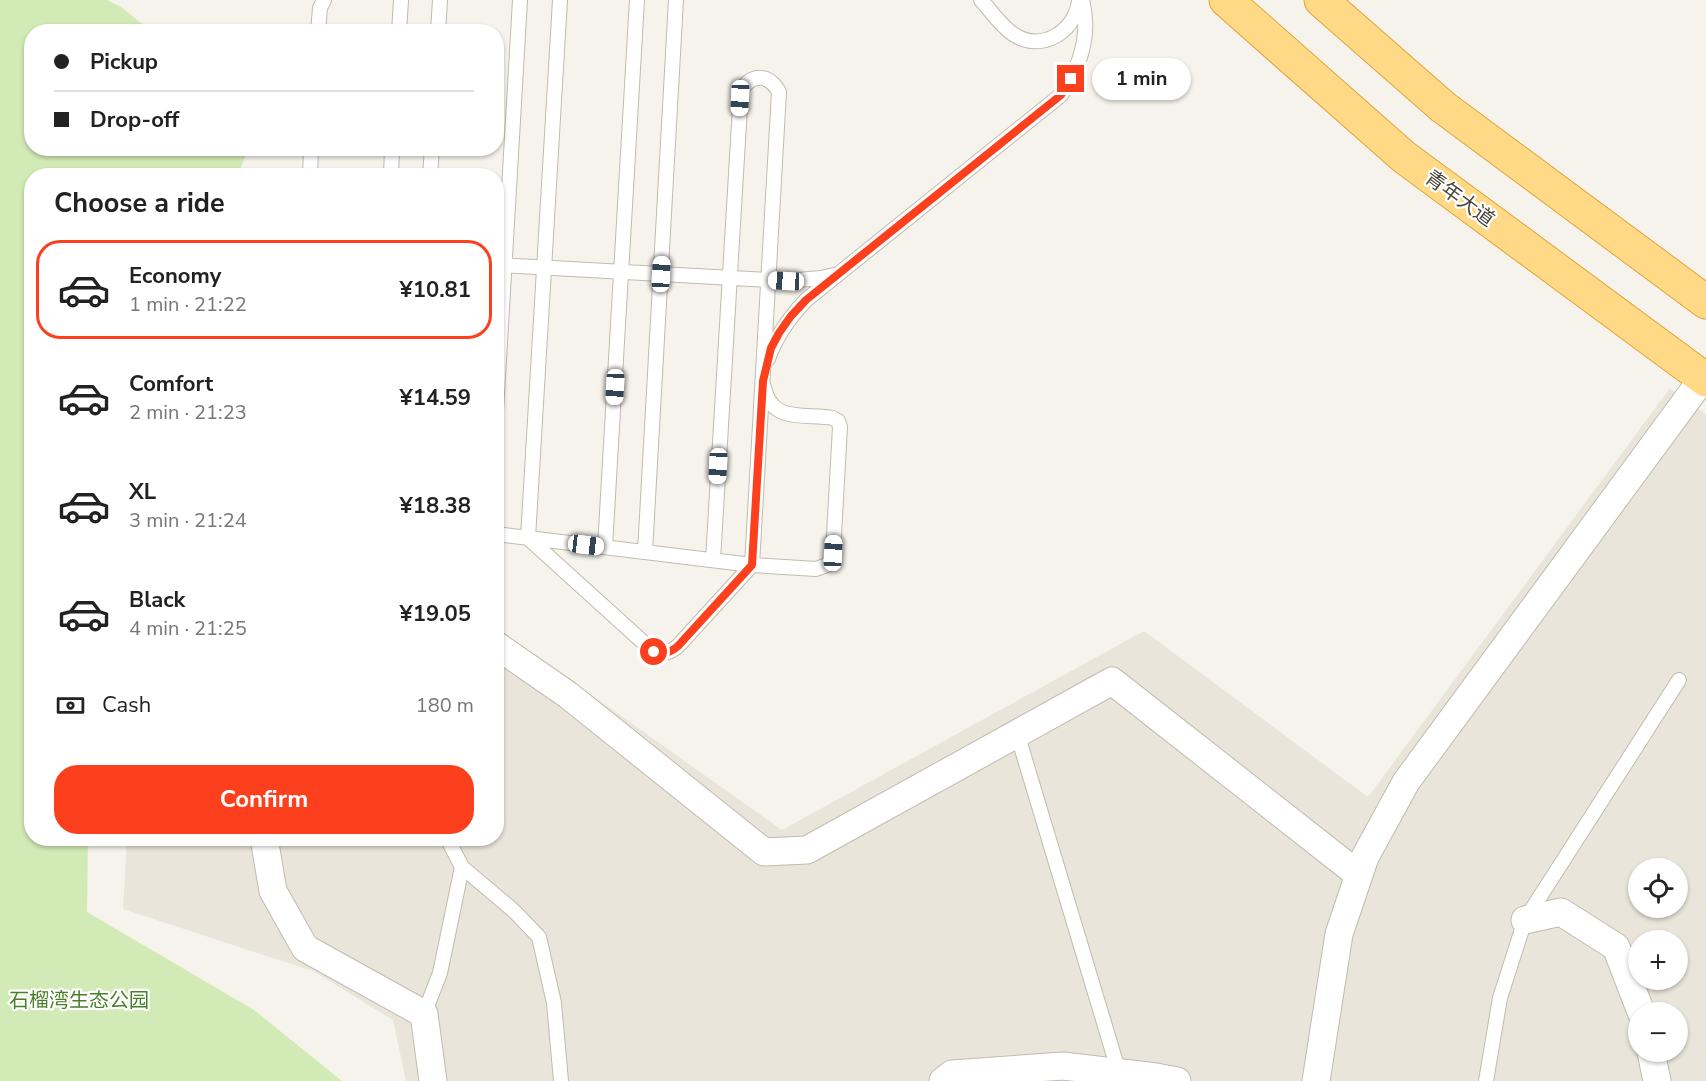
<!DOCTYPE html>
<meta charset="utf-8">
<style>
body{margin:0;font-family:"Nunito Sans","Noto Sans SC",sans-serif;background:#f2f2f2;color:#222;height:100vh;display:flex;flex-direction:column;font-size:22px;white-space:nowrap}
*{box-sizing:border-box;margin:0}
p{font-size:20px;color:#767676}
.icon{flex:none;width:33px;height:33px;fill:none;stroke:currentColor;stroke-width:2;stroke-linecap:round;stroke-linejoin:round}
.map{position:relative;flex:1;overflow:hidden}
.details{position:absolute;left:24px;top:168px;width:480px;height:678px;display:flex;flex-direction:column;background:#fff;border-radius:24px;box-shadow:0 2px 4px #0004}
.details>*{flex:none}
.top-card{position:absolute;left:24px;top:24px;width:480px;height:132px;border-radius:24px;box-shadow:0 2px 4px #0004;display:grid;align-content:center;height:132px;padding:0 30px;background:#fff}
.controls{position:absolute;left:1628px;top:858px;display:grid;gap:12px}
.controls a{display:grid;place-items:center;width:60px;height:60px;border-radius:50%;background:#fff;box-shadow:0 2px 4px #0004;font-size:30px}
.end{position:absolute;width:27px;height:27px;margin:-14px;border:8px solid #fc3f1d;background:#fff;box-shadow:0 0 0 3px #fff}
.from{border-radius:50%}
.bubble{position:absolute;height:42px;border-radius:21px;background:#fff;box-shadow:0 2px 4px #0004;font-size:20px;font-weight:700;line-height:42px;text-align:center}
.car{position:absolute;width:18px;height:36px;margin:-18px -9px;border-radius:8px;box-shadow:0 0 4px 2px #0007;background:linear-gradient(#fff 24%,#345 0 40%,#fff 0 76%,#345 0 86%,#fff 0)}
.top-card b{display:flex;align-items:center;gap:21px;height:57px;font-size:22px}
.top-card b+b{border-top:2px solid #e0e0e0}
.top-card i{width:15px;height:15px;background:#222}
ul{padding:0;list-style:none}
li{display:flex;align-items:center;gap:18px;height:99px;margin:0 12px 9px;padding:0 18px;border:3px solid transparent;border-radius:24px}
li div{flex:1}
li b{display:block;font-size:22px}
li em{font-style:normal;font-weight:700}
li.active{border-color:#fc3f1d}
li>.icon{width:54px;height:54px;stroke-width:1.5}
h2{padding:0 30px;font-size:27px;line-height:72px}
.pay{display:flex;align-items:center;gap:15px;height:66px;padding:0 30px;font-size:22px}
.pay p{margin-inline-start:auto}
.cta{display:flex;gap:12px;margin-top:auto;padding:12px 30px}
.cta a{flex:1;height:69px;border-radius:24px;background:#fc3f1d;color:#fff;font-size:24px;font-weight:700;line-height:69px;text-align:center}
.map>svg:first-child{display:block}
</style>
<div class="map">
<svg width="1706" height="1081" viewBox="0 0 1706 1081">
<rect width="100%" height="100%" fill="#f6f3ec"/>
<path fill="#eae5da" fill-rule="evenodd" d="M1670,388l36,26v667h-1300l-13,-61 -80,-49 -190,-62 4,-70 369,-1 1,-210 285,202 362,-199 224,166zM1638,868h39v40h-39zM1638,940h39v40h-39zM1638,1012h39v40h-39z"/>
<path fill="#d2eab5" d="M0,0h107l14,7 30,24 -119,1v116l216,1 -10,26 -206,1v662l56,1 -1,73 167,98 88,71h-342z"/>
<g fill="none" stroke-linecap="round" stroke-linejoin="round">
<g stroke="#c2bbae" stroke-width="16">
<path id="service" d="M560,0l-32,538 126,114c10,2 16,1 24,-6l74,-81 27,-473c-10,-18 -26,-19 -38,-2l-28,470
M981,0c10,11 20,26 32,34 28,19 62,-2 66,-33
M318,32l2,-24 4,-8
M399,32l2,-32
M438,32l2,-32
M310,176l1,-28
M391,176l1,-28
M430,176l2,-28
M497,265l289,16 35,-3 13,-3
M768,359c8,-23 21,-41 38,-59l255,-205c19,-28 30,-61 21,-95
M496,411l24,-411
M496,534l256,31 64,4 11,-4 4,-5 2,-7 7,-126 -2,-6 -5,-3c-27,-5 -62,6 -69,-31
M605,547l32,-547
M645,552l31,-552
M1017,733l103,343
M447,838l15,29 52,44 25,26 15,66 7,78
M424,1014l16,-41 22,-106
M1486,1081l14,-83 25,-78 154,-240"/>
</g>
<g stroke="#c2bbae" stroke-width="29">
<path id="minor" d="M496,645l72,50 196,157 43,-2 305,-169 247,194
M264,838l9,53 32,57 119,66 9,67
M1525,920l36,-8 55,35 25,65
M1651,1052l6,29
M943,1081l9,-7 111,-8 93,11 21,4
M1316,1081l23,-147 26,-77 41,-75 297,-404"/>
</g>
<g stroke="#e0a43c" stroke-width="35">
<path id="trunk" d="M1226,0l178,157 302,223
M1321,0l122,107 263,195"/>
</g>
<use href="#service" stroke="#fff" stroke-width="14"/>
<use href="#minor" stroke="#fff" stroke-width="27"/>
<use href="#trunk" stroke="#ffd985" stroke-width="33"/>
</g>
<g fill="none" stroke-linecap="round" stroke-linejoin="round">
<path stroke="#fc3f1d" stroke-width="8" d="M654,652c10,2 16,1 24,-6l74,-81 11,-184 8,-33 8,-15 12,-17 15,-16 255,-205 10,-16"/>
</g>
<g text-anchor="middle" stroke-width="4.5" stroke-linejoin="round" paint-order="stroke">
<g font-size="20" fill="#4b4439" stroke="#fff">
<text transform="translate(1460 198) rotate(36)" y="7">青年大道</text>
</g>
<g font-size="20" fill="#4a7f2a" stroke="#fff">
<text x="79" y="1007">石榴湾生态公园</text>
</g>
</g>
</svg>
<div class="controls">
<a><svg class="icon" aria-label="locate" viewBox="0 0 24 24"><circle cx="12" cy="12" r="6"/><path d="M12 2v4M12 18v4M2 12h4M18 12h4"/></svg></a>
<a>+</a>
<a>−</a>
</div>
<i class="end from" style="left:654px;top:652px"></i>
<i class="end" style="left:1071px;top:79px"></i>
<div class="bubble" style="left:1092px;top:58px;width:99px">1 min</div>
<i class="car" style="left:740px;top:98px;rotate:183deg"></i>
<i class="car" style="left:661px;top:274px;rotate:3deg"></i>
<i class="car" style="left:786px;top:281px;rotate:273deg"></i>
<i class="car" style="left:615px;top:387px;rotate:183deg"></i>
<i class="car" style="left:718px;top:466px;rotate:183deg"></i>
<i class="car" style="left:586px;top:545px;rotate:97deg"></i>
<i class="car" style="left:833px;top:553px;rotate:3deg"></i>
<div class="top-card">
<b><i class="from"></i>Pickup</b>
<b><i></i>Drop-off</b>
</div>
<section class="details">
<h2>Choose a ride</h2>
<ul>
<li class="active"><svg class="icon" aria-label="car" viewBox="0 0 24 24"><path d="M5 17H2v-5l4-1 3-4h7l3 4 3 1v5h-3M9 17h6M6 11h13"/><circle cx="7" cy="17" r="2"/><circle cx="17" cy="17" r="2"/></svg><div><b>Economy</b><p>1 min · 21:22</p></div><em>¥10.81</em></li>
<li><svg class="icon" aria-label="car" viewBox="0 0 24 24"><path d="M5 17H2v-5l4-1 3-4h7l3 4 3 1v5h-3M9 17h6M6 11h13"/><circle cx="7" cy="17" r="2"/><circle cx="17" cy="17" r="2"/></svg><div><b>Comfort</b><p>2 min · 21:23</p></div><em>¥14.59</em></li>
<li><svg class="icon" aria-label="car" viewBox="0 0 24 24"><path d="M5 17H2v-5l4-1 3-4h7l3 4 3 1v5h-3M9 17h6M6 11h13"/><circle cx="7" cy="17" r="2"/><circle cx="17" cy="17" r="2"/></svg><div><b>XL</b><p>3 min · 21:24</p></div><em>¥18.38</em></li>
<li><svg class="icon" aria-label="car" viewBox="0 0 24 24"><path d="M5 17H2v-5l4-1 3-4h7l3 4 3 1v5h-3M9 17h6M6 11h13"/><circle cx="7" cy="17" r="2"/><circle cx="17" cy="17" r="2"/></svg><div><b>Black</b><p>4 min · 21:25</p></div><em>¥19.05</em></li>
</ul>
<div class="pay"><svg class="icon" aria-label="cash" viewBox="0 0 24 24"><path d="M3 7h18v10H3z"/><circle cx="12" cy="12" r="2"/></svg>Cash<p>180 m</p></div>
<div class="cta"><a>Confirm</a></div>
</section>
</div>
